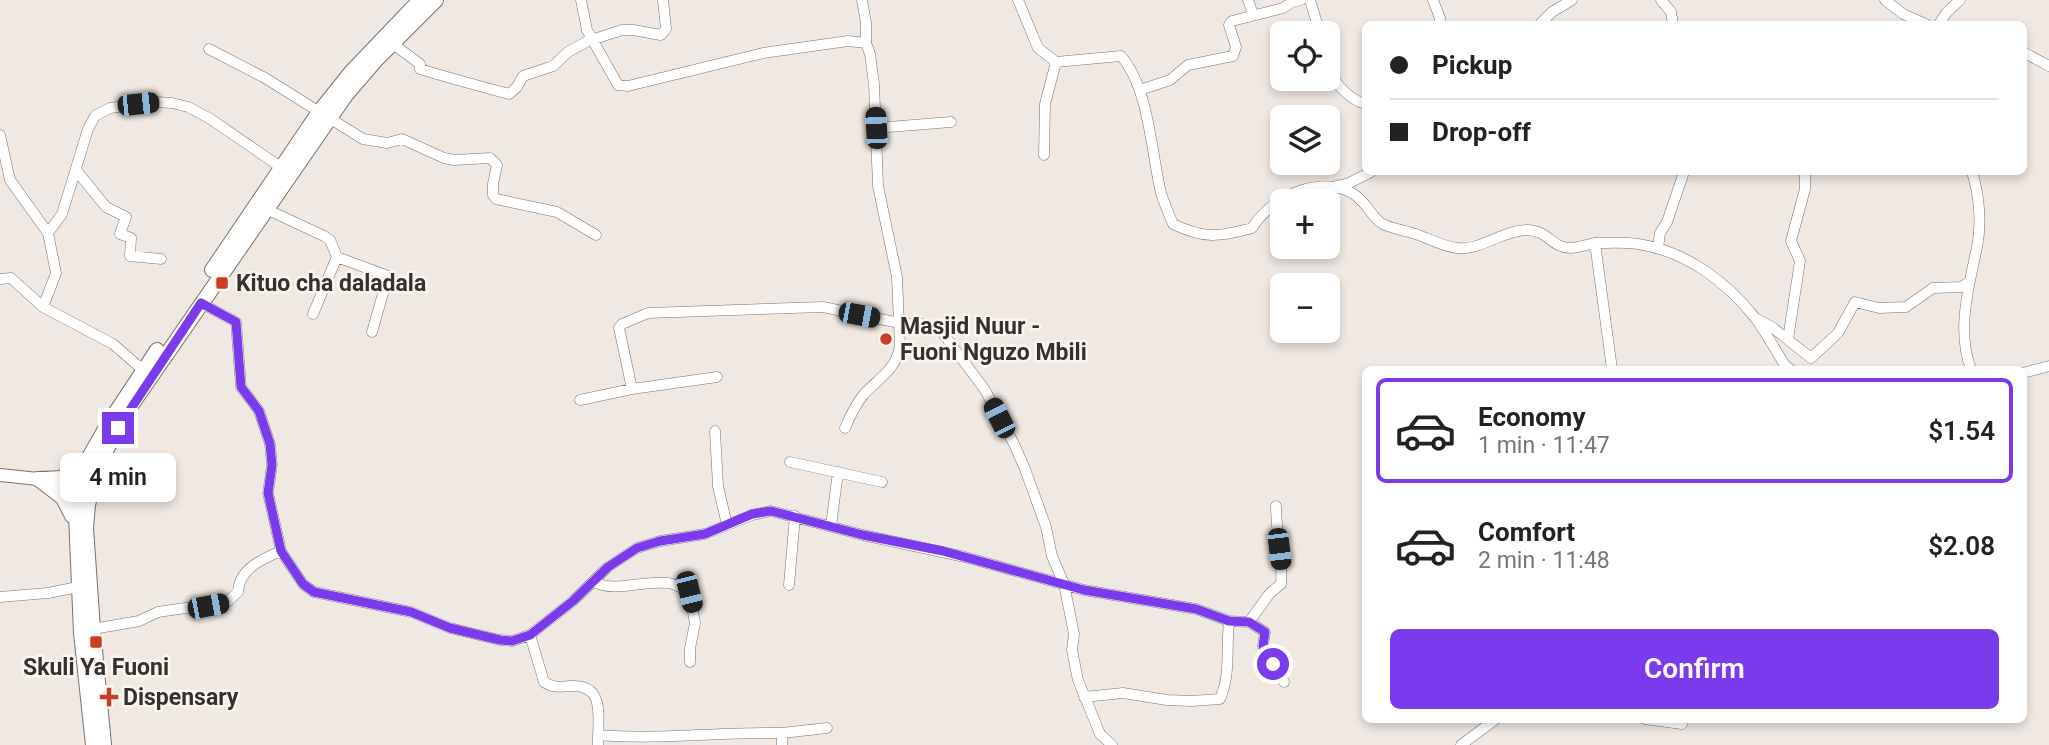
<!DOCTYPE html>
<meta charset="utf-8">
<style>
body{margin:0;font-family:Roboto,sans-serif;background:#f2f2f2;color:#222;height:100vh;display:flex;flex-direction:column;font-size:26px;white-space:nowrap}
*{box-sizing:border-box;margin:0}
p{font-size:23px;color:#767676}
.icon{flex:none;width:38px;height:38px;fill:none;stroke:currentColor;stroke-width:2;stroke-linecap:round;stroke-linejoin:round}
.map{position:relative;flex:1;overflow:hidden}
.drawer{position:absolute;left:1362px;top:366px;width:665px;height:357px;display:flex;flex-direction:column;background:#fff;border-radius:10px;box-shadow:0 4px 10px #0003}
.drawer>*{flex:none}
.top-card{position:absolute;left:1362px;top:21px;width:665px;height:154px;border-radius:10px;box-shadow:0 4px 10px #0003;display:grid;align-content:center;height:154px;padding:0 28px;background:#fff}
.tools{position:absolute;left:1270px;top:21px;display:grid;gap:14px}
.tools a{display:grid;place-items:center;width:70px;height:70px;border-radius:10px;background:#fff;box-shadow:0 4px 10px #0003;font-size:35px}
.end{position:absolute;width:32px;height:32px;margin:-16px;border:9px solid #7c3aed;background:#fff;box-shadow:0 0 0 4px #fff}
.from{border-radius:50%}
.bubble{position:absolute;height:49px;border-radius:10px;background:#fff;box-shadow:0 4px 10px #0003;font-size:23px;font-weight:600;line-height:49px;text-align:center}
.car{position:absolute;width:21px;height:42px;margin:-21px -10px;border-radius:9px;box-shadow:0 0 5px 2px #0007;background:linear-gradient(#222 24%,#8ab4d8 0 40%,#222 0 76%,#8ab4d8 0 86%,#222 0)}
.top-card b{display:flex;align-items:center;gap:24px;height:66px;font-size:26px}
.top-card b+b{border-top:2px solid #e0e0e0}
.top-card i{width:18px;height:18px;background:#222}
ul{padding:12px 0 0;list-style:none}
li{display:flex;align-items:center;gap:21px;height:105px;margin:0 14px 10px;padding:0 14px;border:4px solid transparent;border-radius:10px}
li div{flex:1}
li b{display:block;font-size:26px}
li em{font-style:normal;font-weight:600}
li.on{border-color:#7c3aed}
li>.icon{width:63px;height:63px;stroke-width:1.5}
.cta{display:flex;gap:14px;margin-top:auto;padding:14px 28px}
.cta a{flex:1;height:80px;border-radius:10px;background:#7c3aed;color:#fff;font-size:28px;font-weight:600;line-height:80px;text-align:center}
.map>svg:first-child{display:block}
</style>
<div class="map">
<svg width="2049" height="745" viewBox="0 0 2049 745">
<rect width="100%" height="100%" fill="#f0e8e2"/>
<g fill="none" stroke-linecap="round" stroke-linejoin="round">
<g stroke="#77716b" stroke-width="11">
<path id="street" d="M581,0l6,30 31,55 10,1 135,-33 85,-12 18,2
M1018,0l20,48 18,14 65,-6c28,32 30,95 40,137 3,10 8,21 12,31 31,15 46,13 79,4 19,-31 66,-53 100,-35 15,9 19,23 29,30 10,6 20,6 31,10 15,4 28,13 45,15 23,3 46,-18 70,-18 21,0 25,18 43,18 8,0 17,-4 26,-5 13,0 29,-1 42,1 48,7 89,38 118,75 10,14 19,30 28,45l6,5
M1248,0l5,14
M1310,0l10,33
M1433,0l7,18 -1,6
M1661,0l10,12 2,12
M1885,0l18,14 23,10
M1540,24l12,-12 20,-12
M1939,24l8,-12 13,-12
M393,44l27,20v5c29,9 59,17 89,25l8,-7 6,-11 30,-10 15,-14 20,-11 34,-11h11l28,5 5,-6 -3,-29
M209,49l56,29 98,61 24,4 15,-4 42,19 10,2 36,-2 7,7 -4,19v11l3,4 61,13 39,23
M2023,52l26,14
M1328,66c5,17 21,33 37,38
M1140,90l30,-10 18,-15 45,-9 3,-9 -7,-22 3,-4 51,-13 9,-6 9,-2
M876,128l75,-6
M0,135l10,45 38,53 8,40 -13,34
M1044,155l1,-51 11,-42
M76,170l30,37 20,10 -6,17 11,4 -1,18 31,3
M1336,186l13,-3 22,-11
M266,209l58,27 6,4 7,17 51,19 -16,56
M48,233l14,-19 26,-85 7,-13 15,-8 46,-6 16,1 16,4 21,11 73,50
M1595,243l17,126
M1658,248l2,-15 7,-11 17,-50
M0,279l11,-1 32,29 70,37 30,26
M201,303l35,19 5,65 18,24 11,33 2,21 -4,28 13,58 22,33 11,8 97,20 39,16 50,12 12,1 18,-6 43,-34 35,-34 29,-19 23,-7 45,-7 47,-19 19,-4 92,24 102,22 119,33 112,19 33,12 20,1 16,10 -2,14 21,36
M313,314l24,-57
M1757,319l15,8 39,31 27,-25 17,-31 24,6 27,-1 27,-19 28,-1 8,-5
M1788,339l12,-78 -9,-20 14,-52v-17
M1971,369c-15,-38 -2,-83 6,-122 5,-24 2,-53 -5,-75
M2023,373l26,-7
M632,389l-13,-61 3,-4 26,-11 175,-6 76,16 23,1 20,8 43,58 29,54 11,25 21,58 6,29 12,28 10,50 -2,16 6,30 22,54 12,11
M580,400l52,-11 85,-12
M845,428c5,-12 11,-24 19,-34 15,-16 32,-24 36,-48l-3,-69 -19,-91 -4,-102 -4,-30 -4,-11v-20l-4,-23
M715,431l3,55 9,39
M790,462l92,20
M831,526l7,-54
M594,582c23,11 48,-2 74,1 7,1 14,5 21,8l6,32 -5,25v14
M789,585l6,-69
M0,597l48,-4 30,-6
M1249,622l21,-29 11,-9c2,-26 -5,-52 -5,-78
M93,629l46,-8 19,-9 69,-10 11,-10c1,-23 24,-33 43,-41
M530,635l14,47c8,6 17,5 27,4 36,-2 26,34 27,59
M1084,697l39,-4 44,7 24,1 29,-2c11,-24 6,-53 9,-78
M1645,719l37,5
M782,733l45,-5
M598,735c61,5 122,-3 184,-2v12
M1461,745l35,-26"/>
</g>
<g stroke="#77716b" stroke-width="14">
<path id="secondary" d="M0,475l38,4 47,15"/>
</g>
<g stroke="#77716b" stroke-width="16">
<path id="primary" d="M212,270l107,-158 32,-40 69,-72
M38,479l25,19 9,18
M38,479c18,0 32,0 46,-13
M93,745l-12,-112 -6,-142 9,-25 24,-42 49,-74
M104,745l-11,-116 -7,-101 2,-23 9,-37 29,-55 220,-318 31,-36 59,-59"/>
</g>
<use href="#street" stroke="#fff" stroke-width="10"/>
<use href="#secondary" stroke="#fff" stroke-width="12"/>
<use href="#primary" stroke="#fff" stroke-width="14"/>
</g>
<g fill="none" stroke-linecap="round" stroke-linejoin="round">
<path stroke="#7c3aed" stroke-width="9" d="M118,428l83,-125 35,19 5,65 18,24 11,33 2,21 -4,28 13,58 22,33 11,8 97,20 39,16 50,12 12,1 18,-6 43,-34 35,-34 29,-19 23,-7 45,-7 47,-20 19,-3 92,24 80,16 141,39 112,19 33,12 20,1 16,10 -2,14 10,18"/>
</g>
<g fill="#c93e27" stroke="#fdf6ef" stroke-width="2.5">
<rect x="215" y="276" width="14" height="14" rx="3.5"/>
<circle cx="886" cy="339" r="7"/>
<rect x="89" y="635" width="14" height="14" rx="3.5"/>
<path d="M105.5 686.5h7v7h7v7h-7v7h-7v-7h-7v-7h7z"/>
</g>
<g text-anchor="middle" stroke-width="5" stroke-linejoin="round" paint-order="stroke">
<g font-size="23" font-weight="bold" fill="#33302e" stroke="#fdf6ef" text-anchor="start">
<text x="236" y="291">Kituo cha daladala</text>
<text x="900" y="334">Masjid Nuur -<tspan x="900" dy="26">Fuoni Nguzo Mbili</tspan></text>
<text x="96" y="675" text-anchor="middle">Skuli Ya Fuoni</text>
<text x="123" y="705">Dispensary</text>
</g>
</g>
</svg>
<div class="tools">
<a><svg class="icon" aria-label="locate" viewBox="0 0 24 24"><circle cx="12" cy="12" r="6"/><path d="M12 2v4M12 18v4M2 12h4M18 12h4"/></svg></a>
<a><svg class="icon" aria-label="layers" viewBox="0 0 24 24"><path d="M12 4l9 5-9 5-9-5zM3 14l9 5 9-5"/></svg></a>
<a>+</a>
<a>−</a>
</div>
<i class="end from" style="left:1273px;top:664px"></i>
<i class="end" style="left:118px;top:428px"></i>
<div class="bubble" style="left:60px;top:453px;width:116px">4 min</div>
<i class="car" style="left:138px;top:104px;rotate:84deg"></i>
<i class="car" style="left:876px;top:128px;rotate:357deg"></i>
<i class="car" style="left:859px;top:315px;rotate:101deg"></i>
<i class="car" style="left:999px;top:418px;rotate:333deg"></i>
<i class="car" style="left:1279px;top:549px;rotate:173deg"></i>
<i class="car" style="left:689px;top:592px;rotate:166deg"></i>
<i class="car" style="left:208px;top:606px;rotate:79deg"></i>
<div class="top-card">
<b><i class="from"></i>Pickup</b>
<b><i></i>Drop-off</b>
</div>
<section class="drawer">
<ul>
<li class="on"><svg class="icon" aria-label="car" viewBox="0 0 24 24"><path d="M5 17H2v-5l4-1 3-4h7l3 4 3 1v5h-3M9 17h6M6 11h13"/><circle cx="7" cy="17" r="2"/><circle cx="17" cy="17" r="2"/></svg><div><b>Economy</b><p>1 min · 11:47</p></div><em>$1.54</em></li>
<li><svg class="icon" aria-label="car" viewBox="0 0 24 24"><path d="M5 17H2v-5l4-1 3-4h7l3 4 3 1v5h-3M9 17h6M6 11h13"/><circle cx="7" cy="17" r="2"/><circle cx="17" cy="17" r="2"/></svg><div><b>Comfort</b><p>2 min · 11:48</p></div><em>$2.08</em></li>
</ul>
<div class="cta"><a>Confirm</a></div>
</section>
</div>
